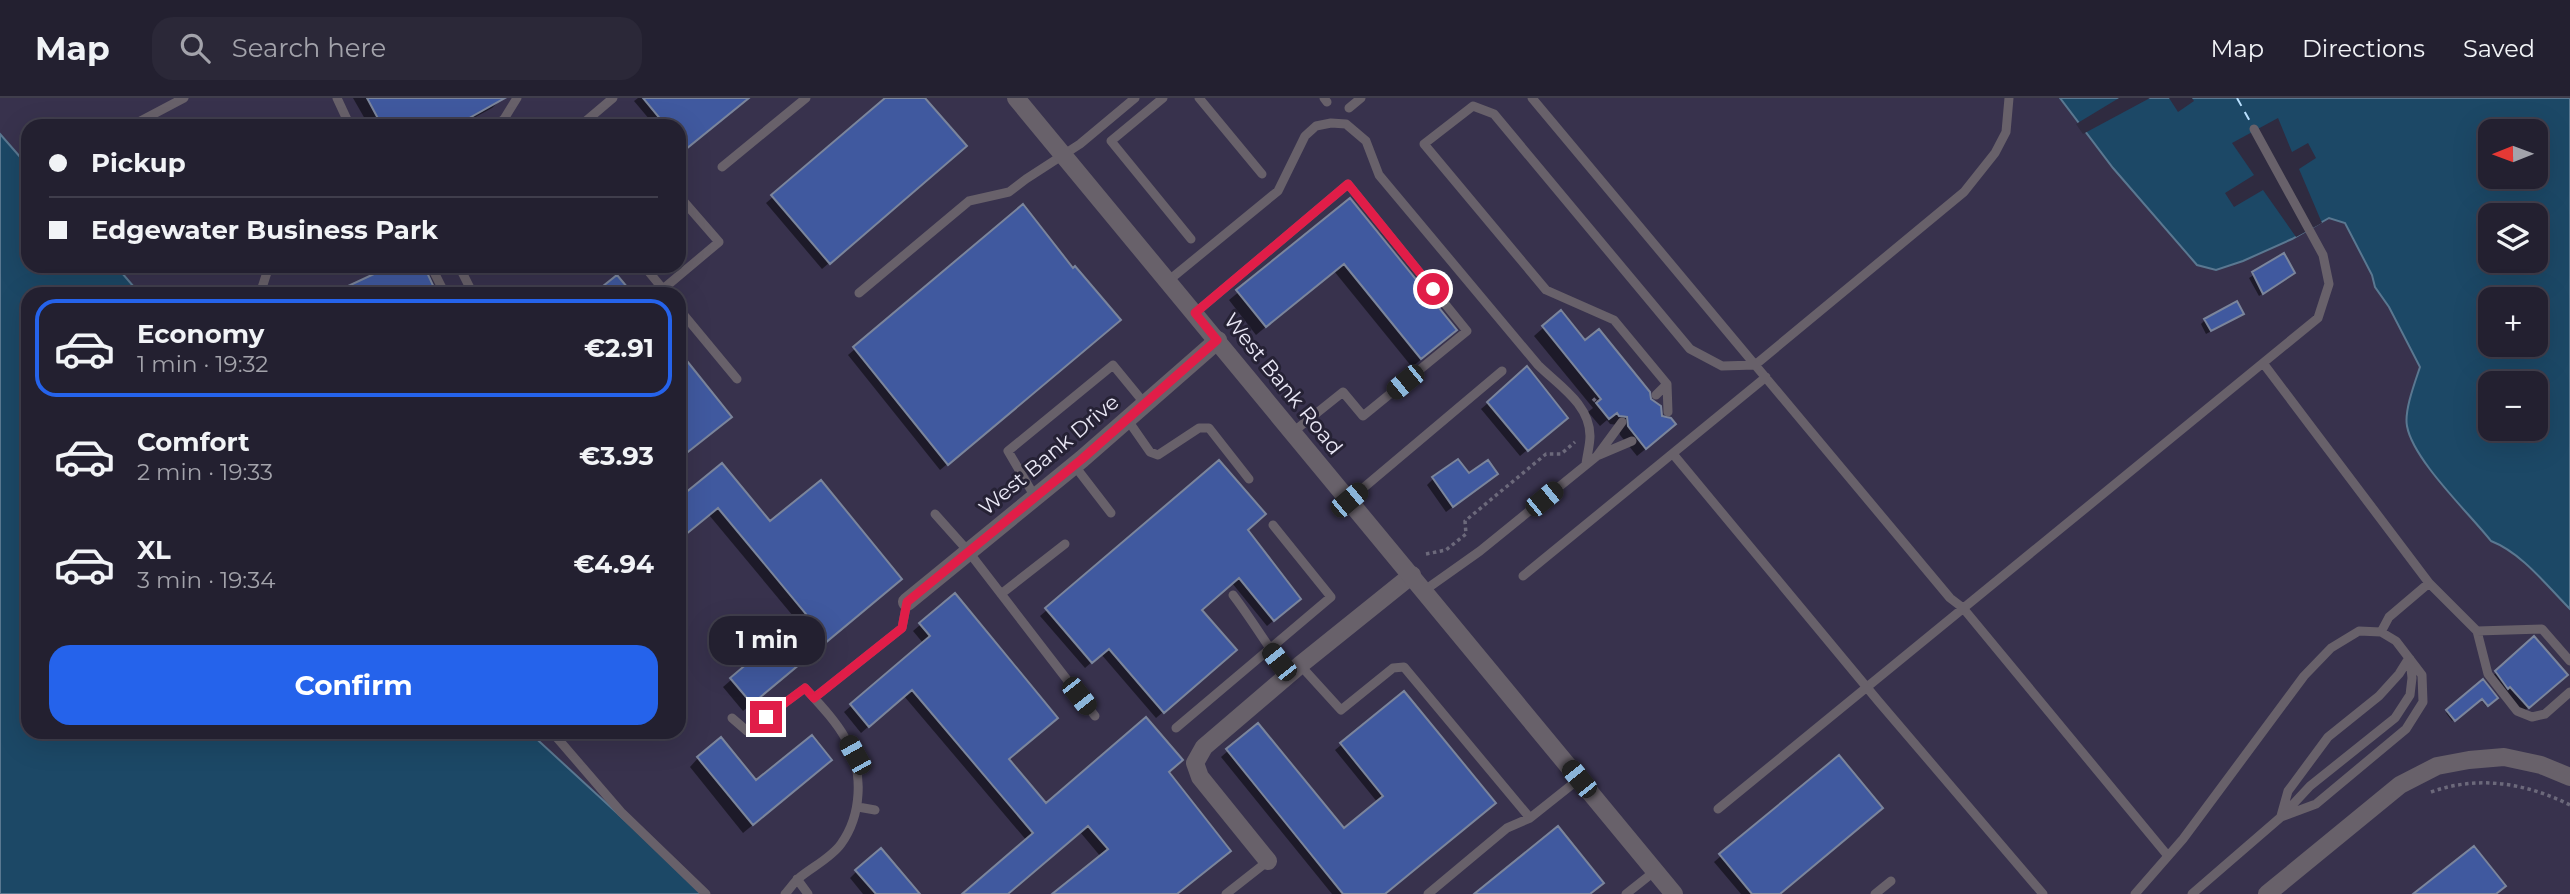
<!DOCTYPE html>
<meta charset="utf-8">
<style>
body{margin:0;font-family:Montserrat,sans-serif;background:#2b2838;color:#f1f3f6;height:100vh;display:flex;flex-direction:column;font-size:26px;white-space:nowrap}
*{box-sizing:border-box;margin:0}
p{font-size:23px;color:#a3a3ab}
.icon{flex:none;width:38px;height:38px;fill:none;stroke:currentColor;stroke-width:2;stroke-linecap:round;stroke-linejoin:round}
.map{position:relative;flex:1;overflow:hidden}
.details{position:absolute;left:21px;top:189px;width:665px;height:452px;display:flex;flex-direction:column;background:#232030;border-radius:21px;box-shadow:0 7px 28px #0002,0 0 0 2px #403e4c}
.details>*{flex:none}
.hud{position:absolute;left:21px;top:21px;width:665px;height:154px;border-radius:21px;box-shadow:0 7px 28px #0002,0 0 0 2px #403e4c;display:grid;align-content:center;height:154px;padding:0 28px;background:#232030}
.needle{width:46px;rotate:269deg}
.buttons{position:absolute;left:2478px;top:21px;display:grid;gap:14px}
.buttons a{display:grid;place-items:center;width:70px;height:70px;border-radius:14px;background:#232030;box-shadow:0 7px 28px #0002,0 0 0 2px #403e4c;font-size:35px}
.end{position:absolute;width:32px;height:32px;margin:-16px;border:9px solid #e11d48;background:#fff;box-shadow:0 0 0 4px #fff}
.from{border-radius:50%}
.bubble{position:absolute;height:49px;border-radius:21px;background:#232030;box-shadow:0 7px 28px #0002,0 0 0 2px #403e4c;font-size:23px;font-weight:700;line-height:49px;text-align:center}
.car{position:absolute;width:21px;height:42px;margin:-21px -10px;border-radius:9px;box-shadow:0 0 5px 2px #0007;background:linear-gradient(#222 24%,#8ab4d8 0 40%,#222 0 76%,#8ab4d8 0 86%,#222 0)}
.hud b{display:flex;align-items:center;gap:24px;height:66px;font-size:26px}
.hud b+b{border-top:2px solid #403e4c}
.hud i{width:18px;height:18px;background:#f1f3f6}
ul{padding:12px 0 0;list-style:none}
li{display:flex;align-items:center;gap:21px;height:98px;margin:0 14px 10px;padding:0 14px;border:4px solid transparent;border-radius:21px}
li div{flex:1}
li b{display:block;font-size:26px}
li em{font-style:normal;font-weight:700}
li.on{border-color:#2563eb}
li>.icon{width:63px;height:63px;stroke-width:1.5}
.action{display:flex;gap:14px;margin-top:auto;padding:14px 28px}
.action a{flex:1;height:80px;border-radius:21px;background:#2563eb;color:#fff;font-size:28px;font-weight:700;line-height:80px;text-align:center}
header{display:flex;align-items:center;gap:42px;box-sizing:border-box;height:98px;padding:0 35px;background:#232030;border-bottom:2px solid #403e4c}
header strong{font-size:33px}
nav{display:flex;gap:38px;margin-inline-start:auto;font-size:24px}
.search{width:490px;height:63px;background:#2b2838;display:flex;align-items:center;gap:18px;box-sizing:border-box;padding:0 24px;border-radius:21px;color:#a3a3ab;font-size:26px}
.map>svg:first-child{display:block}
</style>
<header>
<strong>Map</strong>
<div class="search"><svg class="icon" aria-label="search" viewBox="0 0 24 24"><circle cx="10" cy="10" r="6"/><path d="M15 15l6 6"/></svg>Search here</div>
<nav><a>Map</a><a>Directions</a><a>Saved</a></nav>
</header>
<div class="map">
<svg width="2570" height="796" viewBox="0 0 2570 796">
<rect width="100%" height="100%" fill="#2f2b40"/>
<path fill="#38324d" d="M0,0h2060l53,70 209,55 7,-5 16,5 27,52 3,12 14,20 31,60 -8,27 71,137 8,10 10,4 26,21 43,43v285h-1865l-176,-162h150v-438h-541l-25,-28h566v-140h-651v42l-28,-32z"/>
<path fill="#1c4866" stroke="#5a7891" stroke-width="2" fill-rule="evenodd" d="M2060,0h510v511c-23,-23 -48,-56 -79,-68 -22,-28 -78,-81 -84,-115 -3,-15 8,-44 13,-59l-31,-60 -14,-20 -3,-12 -27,-52 -16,-5 -37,21 -49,22 -27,9 -19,-5 -84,-97zM2490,33h46v46h-46zM2490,117h46v46h-46zM2490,201h46v46h-46zM2490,285h46v46h-46z
M0,36l28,32v100h88l24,28h-112v438h501l176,162h-705z"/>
<path fill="#2f2b40" d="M2119,0h31l-67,36 -7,-10z
M2169,0h23l2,3 -16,11z
M2278,20l14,34 16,-9 8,15 -17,11 23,54 -26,14 -33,-47 -29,17 -9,-14 29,-18 -22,-32z"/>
<path fill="#0007" d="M353,0h148v1l-9,9 -33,18h-90z
M638,0h110l-69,56v-28h-24l-21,-25z
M887,0h36l35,55 -136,116 -56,-66z
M1350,103l96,138 -34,28 -78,-96 -78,64 -27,-35z
M1023,108l89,121 -172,143 -92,-115z
M2283,158l10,17 -34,23 -10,-18z
M1560,215l105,120 -28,23 -17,-21 -2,-10 -8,-1 -3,-4 -7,6 -12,-14 5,-4 -59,-72z
M2242,216l-36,20 -5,-10 4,-4z
M1488,305l71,21 -39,32 -39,-47z
M1219,364l27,68 39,49 -1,1 8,25 -25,21 -35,-43 -32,27 28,47 -72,61 -55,-64 -16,14 -45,-52z
M722,367l48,59 121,63 -148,124 -20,-24 75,-65 -89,-107 -30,24v-39z
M1496,376l-50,38 -19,-27 6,-6z
M954,498l53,164 39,46 121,-33 9,121h-122l47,-37 -21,-25 -73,62h-42l62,-53 -123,-145 -43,37 -17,-21 79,-69 -10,-12z
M2534,541l25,42 -37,32 -33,-34z
M2483,584l12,16 -9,8 -6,-7 -28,22 -6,-8z
M1404,595l-20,201h-52l-111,-137 37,-32 86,106 34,-28 -43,-53z
M698,660l58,25 65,-14 -78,64 -53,-66z
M1721,758l57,38h-37l-27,-32z
M857,773l61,23h-55l-13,-16z"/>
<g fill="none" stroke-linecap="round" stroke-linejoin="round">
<path stroke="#b9e0ff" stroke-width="2" stroke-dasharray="9 7" stroke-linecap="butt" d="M2237,0l15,27"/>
</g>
<path fill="#40599f" stroke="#7b859c" stroke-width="2" d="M367,0h138l-50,28h-73z
M643,0h106l-63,51 -7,-8v-15h-13z
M885,0h40l42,48 -137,118 -59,-69z
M1350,100l107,132 -36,29 -77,-95 -78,63 -30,-37z
M1023,106l50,64 2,-2 46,54 -173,145 -95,-118z
M2284,155l11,20 -32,21 -11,-22z
M391,168h33l13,28h-106z
M617,177l16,19h-40z
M2237,203l7,13 -33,17 -7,-12z
M1561,212l24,30 14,-11 51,63 1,7 10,7 1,10 9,2 5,6 -30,25 -18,-23 -1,-9 -8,-1 -2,-3 -8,6 -13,-16 5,-4 -59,-73z
M679,253l53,66 -53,42z
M1527,268l41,52 -40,33 -41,-49z
M1458,361l11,14 19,-13 10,14 -45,33 -21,-30z
M1219,362l47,54 -18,16 53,69 -27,22 -35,-43 -37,32 35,40 -73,63 -55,-64 -17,14 -47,-55z
M722,365l48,58 51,-41 81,99 -150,125 -22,-26 76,-64 -88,-106 -39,32v-42z
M955,495l103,125 -49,41 37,44 100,-86 37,43 -14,12 62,79 -54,43h-125l56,-45 -20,-23 -80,68h-46l71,-61 -121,-143 -43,37 -19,-23 80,-68 -11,-13z
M2534,538l34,39 -39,33 -19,-21 -2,2 -13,-18z
M2483,581l15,19 -10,8 -6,-7 -27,22 -9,-11z
M1404,593l92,112 -111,91h-42l-117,-145 32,-26 86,105 39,-32 -43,-53z
M812,637l20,25 -79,65 -56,-68 24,-20 35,43z
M1839,657l44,53 -103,86h-28l-33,-40z
M1558,728l46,57 -14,11h-116z
M2474,748l32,40 -10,8h-83z
M881,750l39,46h-44l-21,-24z"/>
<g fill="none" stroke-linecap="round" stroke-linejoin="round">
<path stroke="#6c697b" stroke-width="3.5" stroke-dasharray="3.5 3.5" stroke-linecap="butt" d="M1593,303l3,-3 2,3
M1426,456l20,-4 20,-16 -1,-13 81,-67h15l14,-12
M2431,694c47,-17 95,-9 139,13"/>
<path stroke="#68616a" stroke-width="9" d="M337,0l13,28
M1163,0l-52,43 80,98
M1199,0l63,76
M1324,0l3,4
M1532,0l418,500 13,10 205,248
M1349,10l12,-10
M131,28l53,-28
M495,28l9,-7 13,-21
M580,28l33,-28
M722,69l84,-69
M431,168l14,28
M459,168l14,28
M644,168l23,28
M1168,183l110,-90 27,-55 11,-10 15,-3 15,1 20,17 13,34 159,190c20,20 52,39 52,71 0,9 -3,19 -4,28
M663,191l56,-47 -40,-46
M859,195l110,-92 40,-9 17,-13 54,-35 55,-46
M260,196l9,-28
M679,211l58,70
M1195,215l153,-129 119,147 -104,85 -20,-24 -50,40
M2263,265l166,220 48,48 11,43 29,37 15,6 13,-3 25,-22
M1656,297l11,-11
M1668,314l-1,-28 -53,-64 -68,-30 -122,-146 49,-38 21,8 196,235 32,17 33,-1 209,-173 31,-39 11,-21 3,-34
M1127,321l23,33 8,3 41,-27h10l40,51
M1673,356l206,248 164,192
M1599,357l33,-14
M1074,367l37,48
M1035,399l-27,-46 105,-86 32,39
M1349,402l153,-129
M935,416l33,37 127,165
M1523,478l243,-199
M1425,492l55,-39 117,-95 25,-34
M1001,496l64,-50
M1233,497c20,26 36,54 56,80
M2477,533l65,-2 28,32
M2381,534l8,-15 40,-34
M1300,567l41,45 52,-42 11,-1 126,151
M814,600l88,-70 5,-26
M732,620l15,13 58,-43c30,33 56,59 53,106 -1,18 -7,36 -17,50 -10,14 -29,23 -42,34 -5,4 -9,11 -14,16
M1176,630l155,-131 -58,-72
M552,634l69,80 85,82
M858,709l17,3
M1718,711l600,-491 11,-34 -6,-29 -69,-126
M2284,716l26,-28 85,-68 15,-23 2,-17 -2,-19
M2281,718l7,-25 40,-54 51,-41 20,-22 10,-16
M797,781l11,15
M1226,796l42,-33
M1428,796l79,-66 23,-10 49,-39
M1626,796l29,-23
M1875,796l16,-13
M2135,796l48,-55 121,-163 27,-28 28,-17 22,1 15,9 26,34 1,27 -17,27 -90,75 -35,13 -89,77"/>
<path stroke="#68616a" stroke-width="18" d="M907,504l175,-143 136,-119
M1268,763l-68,-84 -5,-14 9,-16 96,-82 112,-90
M2267,796l133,-109 37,-19 32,-6 35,-3 37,8 29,12"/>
<path stroke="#68616a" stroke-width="18" d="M1016,0l658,796"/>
</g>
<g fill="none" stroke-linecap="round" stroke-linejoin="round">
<path stroke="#e11d48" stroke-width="9" d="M766,619l39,-29 9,10 88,-70 5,-26 175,-143 135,-119 -22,-27 153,-129 85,105"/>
</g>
<g text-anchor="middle" stroke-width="6" stroke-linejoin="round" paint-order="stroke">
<g font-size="21" fill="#eae8f6" stroke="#262235">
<text transform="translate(1283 286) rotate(51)" y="7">West Bank Road</text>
<text transform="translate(1049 357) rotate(-40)" y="7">West Bank Drive</text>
</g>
</g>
</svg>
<div class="buttons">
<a><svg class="needle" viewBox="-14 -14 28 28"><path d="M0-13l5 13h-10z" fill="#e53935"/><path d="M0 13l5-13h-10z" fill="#a3a3ab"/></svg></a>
<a><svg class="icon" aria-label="layers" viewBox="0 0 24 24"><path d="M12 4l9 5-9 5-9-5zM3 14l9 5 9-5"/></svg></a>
<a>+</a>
<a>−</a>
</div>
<i class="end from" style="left:1433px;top:191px"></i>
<i class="end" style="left:766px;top:619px"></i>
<div class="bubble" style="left:709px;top:518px;width:116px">1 min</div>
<i class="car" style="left:1405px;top:284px;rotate:231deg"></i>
<i class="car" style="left:1544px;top:401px;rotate:51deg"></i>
<i class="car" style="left:1349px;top:402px;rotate:50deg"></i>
<i class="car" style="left:1279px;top:564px;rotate:322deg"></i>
<i class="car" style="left:1079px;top:598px;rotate:142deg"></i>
<i class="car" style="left:855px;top:657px;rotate:331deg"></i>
<i class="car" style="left:1579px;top:681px;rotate:321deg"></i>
<div class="hud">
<b><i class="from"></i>Pickup</b>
<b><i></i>Edgewater Business Park</b>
</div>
<section class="details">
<ul>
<li class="on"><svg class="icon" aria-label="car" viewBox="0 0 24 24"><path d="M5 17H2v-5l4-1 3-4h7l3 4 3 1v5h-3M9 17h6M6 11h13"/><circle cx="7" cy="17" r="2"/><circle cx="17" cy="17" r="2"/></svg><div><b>Economy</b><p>1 min · 19:32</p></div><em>€2.91</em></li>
<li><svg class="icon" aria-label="car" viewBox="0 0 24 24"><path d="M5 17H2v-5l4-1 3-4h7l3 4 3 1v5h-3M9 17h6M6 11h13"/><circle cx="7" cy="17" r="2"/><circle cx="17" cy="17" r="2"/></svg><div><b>Comfort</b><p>2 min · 19:33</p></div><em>€3.93</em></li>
<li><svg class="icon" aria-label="car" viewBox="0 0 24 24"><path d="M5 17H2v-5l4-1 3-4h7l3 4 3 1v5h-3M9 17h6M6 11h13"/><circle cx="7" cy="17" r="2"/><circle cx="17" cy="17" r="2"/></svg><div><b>XL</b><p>3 min · 19:34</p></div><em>€4.94</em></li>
</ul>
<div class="action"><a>Confirm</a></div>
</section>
</div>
